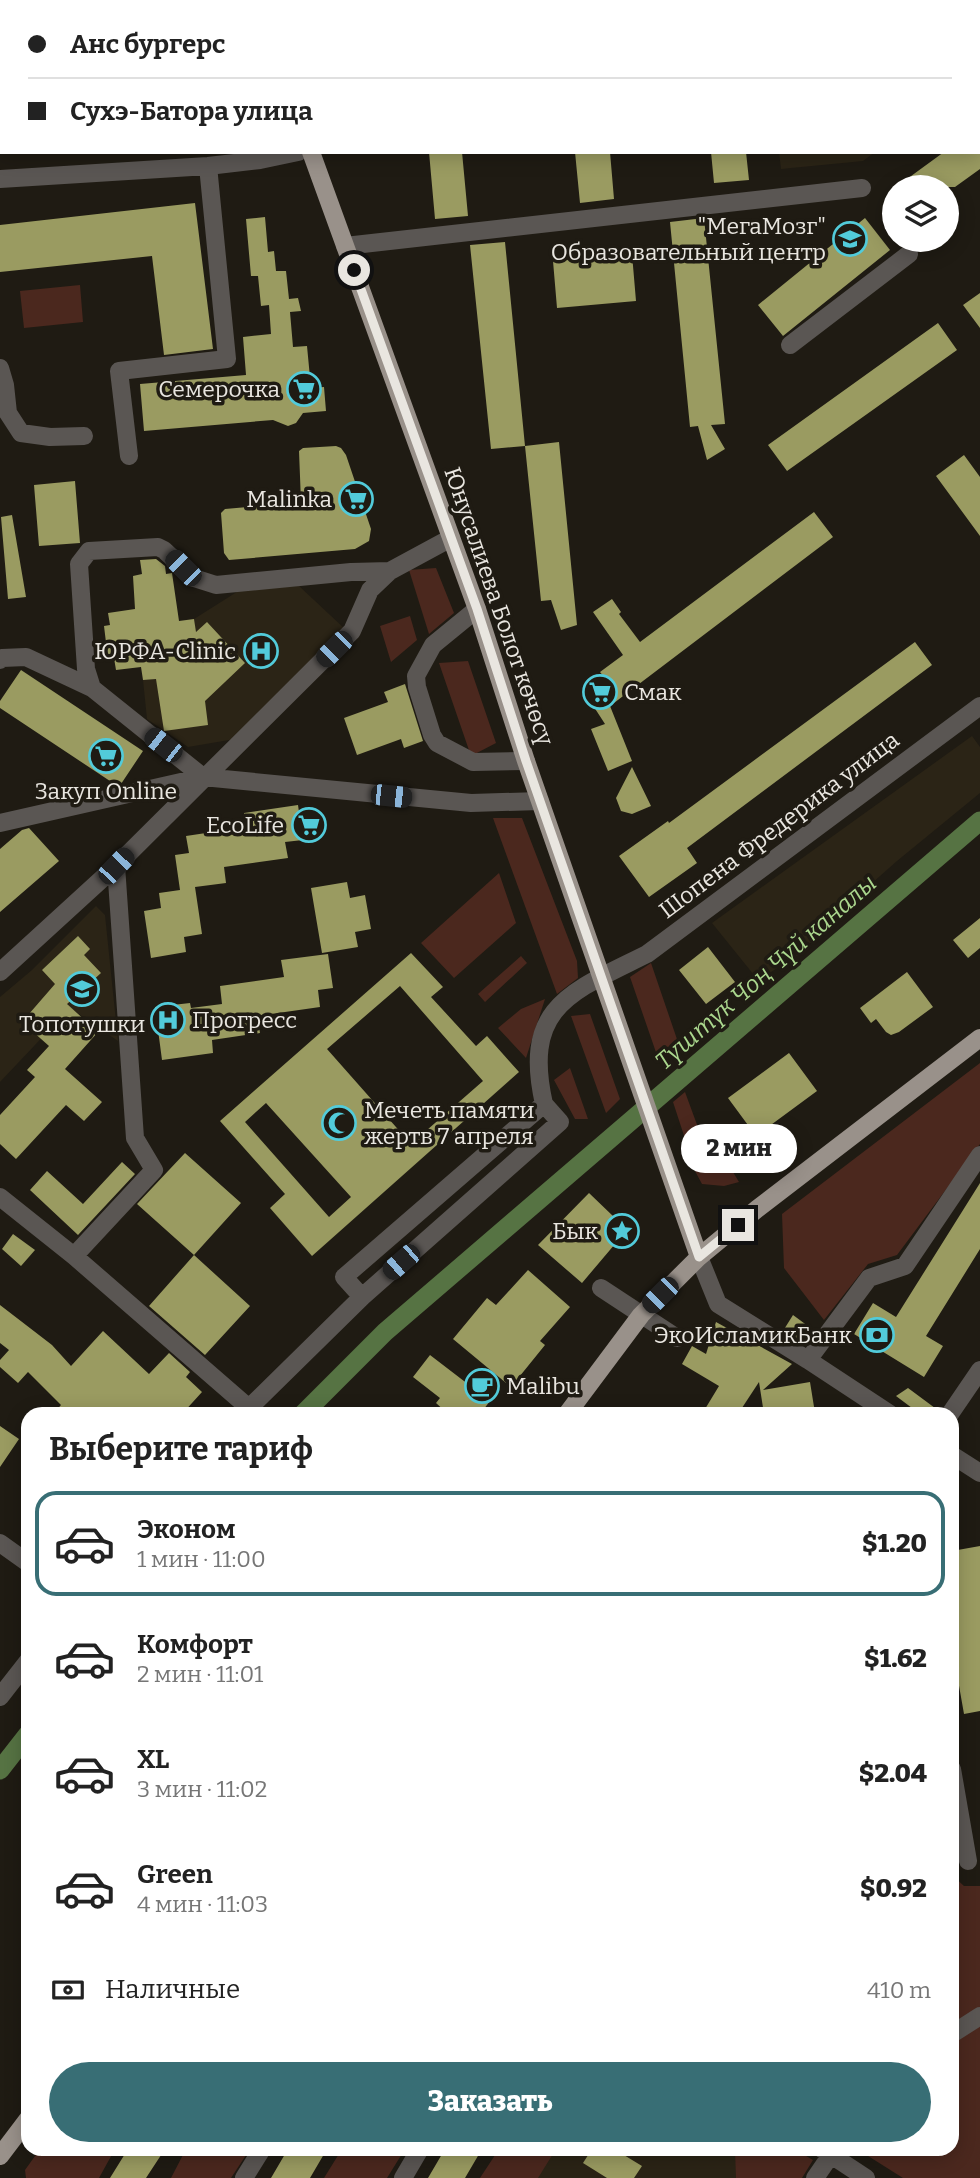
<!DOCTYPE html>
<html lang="ru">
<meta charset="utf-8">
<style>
body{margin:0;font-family:Bitter,serif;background:#f6f6f6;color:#222;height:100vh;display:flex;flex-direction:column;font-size:26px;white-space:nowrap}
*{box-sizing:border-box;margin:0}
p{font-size:23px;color:#767676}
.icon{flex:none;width:38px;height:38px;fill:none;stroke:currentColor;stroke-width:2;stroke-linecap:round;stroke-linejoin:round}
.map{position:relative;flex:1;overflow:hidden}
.side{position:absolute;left:21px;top:1407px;width:938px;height:749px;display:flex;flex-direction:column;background:#fff;border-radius:21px;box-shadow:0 4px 18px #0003}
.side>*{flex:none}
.top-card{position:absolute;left:0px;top:0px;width:980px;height:154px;box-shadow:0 4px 18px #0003;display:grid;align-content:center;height:154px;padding:0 28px;background:#fff}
.controls{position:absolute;left:882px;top:175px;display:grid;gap:14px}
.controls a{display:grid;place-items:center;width:77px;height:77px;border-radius:50%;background:#fff;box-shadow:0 4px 18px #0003;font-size:35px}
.end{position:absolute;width:32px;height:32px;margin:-16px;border:9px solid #e9e6e0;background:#111;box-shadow:0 0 0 4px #111}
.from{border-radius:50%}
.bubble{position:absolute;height:49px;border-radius:24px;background:#fff;box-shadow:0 4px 18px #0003;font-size:23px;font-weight:800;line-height:49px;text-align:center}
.car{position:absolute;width:21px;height:42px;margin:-21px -10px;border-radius:9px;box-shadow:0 0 5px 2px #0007;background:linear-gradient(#222 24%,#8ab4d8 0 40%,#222 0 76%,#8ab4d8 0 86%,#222 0)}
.top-card b{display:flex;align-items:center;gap:24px;height:66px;font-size:26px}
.top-card b+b{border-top:2px solid #e0e0e0}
.top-card i{width:18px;height:18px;background:#222}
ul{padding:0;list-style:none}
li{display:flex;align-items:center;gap:21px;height:105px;margin:0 14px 10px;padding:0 14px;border:4px solid transparent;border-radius:21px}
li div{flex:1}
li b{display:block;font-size:26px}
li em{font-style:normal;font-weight:800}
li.active{border-color:#386e75}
li>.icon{width:63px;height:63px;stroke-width:1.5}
h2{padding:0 28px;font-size:32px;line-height:84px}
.pay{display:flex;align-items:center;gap:18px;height:77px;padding:0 28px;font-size:26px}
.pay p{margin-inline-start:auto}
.button{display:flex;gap:14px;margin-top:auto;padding:14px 28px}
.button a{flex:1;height:80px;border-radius:42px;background:#386e75;color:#fff;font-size:28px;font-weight:800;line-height:80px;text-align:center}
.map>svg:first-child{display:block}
</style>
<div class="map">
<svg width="980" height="2178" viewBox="0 0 980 2178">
<rect width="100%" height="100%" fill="#1f1b13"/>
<path fill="#2b2416" d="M761,0h219v79l-2,1v-78z
M779,152h96l-12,9 -82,8z
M299,586l46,43 -110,110 -47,8 -41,-28 -4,-39 58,-7 -7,-54 46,-29z
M972,736l8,11v46l-83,68 -61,54 -36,39 -42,26 -46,-57z
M96,906l9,9 13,126 -48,-33 -70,74v-85l32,-27z
M527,2149h241l-19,29h-241z"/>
<path fill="#4b281e" d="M80,285l3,37 -59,6 -4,-37z
M436,568l18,45 -25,21 -20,-64z
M410,616l7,24 -26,22 -11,-36z
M468,661l28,82 -25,13 -32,-93z
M493,818h29l55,143 1,17 -21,16z
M499,873l17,50 -62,55 -33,-35z
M521,956l6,7 -42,39 -7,-8z
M651,963l29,85 -21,13 -29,-84z
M545,999l-19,59 -28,-30 23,-19z
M590,1014l30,85 -14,14 -35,-97z
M980,1063v81l-83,111 -29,9 -44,56 -40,-52 -2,-54z
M570,1068l18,51h-13l-21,-39z
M685,1092l18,49 -12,16 -18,-55z
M719,1149l20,33 -15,4 -22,-2 -7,-13z
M952,1875l12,11h16v292h-77l-46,-29h95z
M40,2149h75l-16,29h-73l-1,-8z
M186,2149h64l-19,29h-60z
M342,2149h63l-18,29h-63z
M499,2149h57l-18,29h-58z
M735,2149h59l19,11 -11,18h-66z"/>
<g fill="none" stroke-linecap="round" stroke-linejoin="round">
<path stroke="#567343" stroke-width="19" d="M303,1414l82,-82 595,-511
M0,1770l28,-36"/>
</g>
<path fill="#9a9b61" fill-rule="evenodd" d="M429,152h33l6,64 -33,3z
M575,152h35l4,47 -34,4z
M711,152h35l3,28 -35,3z
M944,152h36v17l-25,18h-59z
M195,203l18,146 -49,6 -12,-99 -152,16v-47z
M265,217l3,35 6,-1 2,20h10l3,28 9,-1 3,13 -11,1 3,35 14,-1 4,42 13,-1 2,24 -23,2 -7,10 -8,3 -15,-6 -129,11 -4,-47 106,-9 -3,-38 28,-3 -2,-29 -8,1 -3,-30h-7l-5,-57z
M704,218l21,206 -14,1 14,24 -18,11 -9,-34 -8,1 -20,-205z
M865,218l25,32 -107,86 -25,-31z
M505,242l20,204 -34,3 -21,-204z
M632,254l4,47 -79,7 -4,-47z
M980,293v35l-17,-23z
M938,323l19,27 -170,121 -19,-26z
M559,442l18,183 -16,5 -10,-30 -10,1 -16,-155z
M336,446l5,2 5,7 25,74 -2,12 -14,8 -126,11 -5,-7 -3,-40 4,-4 76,-7 -2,-51 4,-3z
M964,455l16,22v59l-44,-60z
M75,481l5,62 -41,3 -5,-61z
M814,512l19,25 -223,169 22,55 -24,10 -17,-42 14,-5 -22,-34 21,-13 -4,-5 23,-17 -30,-43 19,-13 9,13 -2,2 21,28z
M12,515l14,82 -18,2 -7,-82z
M156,559l9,7 1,8 6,-1 7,48 15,-2 2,13 11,-10 38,41 -40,38 3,24 -44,6 -8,-52 -13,1 -2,-13 -25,3 -2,-12 -6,1 -4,-33 6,-1 -2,-12 27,-4 -2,-33 9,-2 -2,-14z
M915,642l17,23 -245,183 10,15 -48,34 -30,-41 49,-35 1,2z
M21,670l122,81 -22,33 -5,1 -116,-77v-7z
M405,684l18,57 -19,7 -3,-9 -44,16 -13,-37 44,-16 -4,-10z
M632,767l19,39 -19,8 -11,-3 -5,-13z
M298,805l5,35 -18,2 3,16 -64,9 2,16 -31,4 7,47 -18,3 2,15 -35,6 -7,-47 17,-3 -2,-15 21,-3 -5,-35 14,-2 -3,-17 60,-9 -2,-14z
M29,828l30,33 -59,51v-63l22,-19z
M347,882l3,16 15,-3 6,34 -16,3 3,15 -36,6 -11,-65z
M980,918v30l-12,10 -15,-18z
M78,936l12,13 -6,6 17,18 -34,31 31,28 -33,37 37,33 -18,19 -18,-16 -50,54 -16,-15v-29l35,-38 -8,-7 22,-24 -27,-24 33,-38 -13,-14z
M708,947l27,35 -29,22 -27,-34z
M411,953l32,34 -12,10 45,49 11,-10 32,36 -207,184 -42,-48 15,-14 -65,-73zM400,986l83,95 -72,63 -84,-95zM266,1103l85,94 -22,20 -84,-95z
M328,954l5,34 -15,2 2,17 -63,9 3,17 -48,7 1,13 -51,7 -7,-53 35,-4 1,5 31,-4 -2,-18 64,-9 -3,-17z
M907,972l26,35 -34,25 -8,3 -5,-3 -10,-13 -5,4 -11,-15z
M789,1053l28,38 -61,45 -28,-38z
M185,1153l56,50 -47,52 -57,-51z
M122,1162l13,12 -57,61 -48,-45 17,-19 36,33z
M980,1183v66l-54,87 17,10 -19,31 -70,-43 19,-31 23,14z
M589,1193l25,24 1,27 -33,39 -44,-38z
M13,1234l22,16 -14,16 -19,-17z
M194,1255l56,51 -45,49 -56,-49z
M528,1270l42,37 -30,34 5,4 -34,42 -58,-48 34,-41 9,7z
M0,1305l52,40 19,21 32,-35 46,43 20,-21 21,19 -4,5 16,15 -20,22h-129l8,-9 -33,-33 -10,11 -18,-16v-7l9,-10 -9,-7z
M793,1315l19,14 -7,16 -22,-14z
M716,1322l76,42 -29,26 47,-8 5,31 -51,1 -5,-32 -21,32h-36l17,-28 -37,-22 10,-18 14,8z
M430,1355l60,46 -10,13h-32l-12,-11 4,-5 -27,-21z
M908,1388l31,23v3h-19l-24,-18z
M0,1426l19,13 -19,28z
M980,1546v165l-16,3 -12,-68v-95z
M128,2149h37l-19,29h-36z
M288,2149h39l-17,29h-39z
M445,2149h37l-17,29h-37z
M592,2149h22l28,17 -8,12h-27l-24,-15z"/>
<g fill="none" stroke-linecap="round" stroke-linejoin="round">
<path stroke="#5a5653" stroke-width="18" d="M545,0v2
M271,2l4,-2
M0,179l208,-13 52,-6 38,-8
M345,246l517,-58
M790,345l119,-91
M0,368l5,17 3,28 13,20 29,4 34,-1
M129,456l-10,-85 108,-12 -19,-193
M451,538l-61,33 -39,1 -135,13 -22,-7 -30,-28 -6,-3 -69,4 -10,13 7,105 6,19 111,89 268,26 69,-2
M477,609l-44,36 -17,31 1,11 15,48 5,8 36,19 53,-1
M0,660l2,-2 24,-1 66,31
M0,823l203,-46
M116,866l236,-235 18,-41 20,-19
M0,972l116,-106 19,272 19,32 -80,86
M544,1104l16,18 -198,175 -18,-20 200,-173c-22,-98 27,-112 103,-150l333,-248
M0,1197l74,59 175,152 -6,6
M699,1257l19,47 90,56 82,54
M601,1288l76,50
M808,1360l61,-82 36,-12 75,-111
M249,1408l113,-111
M950,1414l30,-44
M952,1455l28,18
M0,1543l28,20
M0,1697l28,-36
M952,1769l16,92
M952,2034l28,-18
M822,2149l44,29
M244,2178l18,-29
M403,2178l17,-29
M815,2178l20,-29"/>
<path stroke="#99918a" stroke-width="18" d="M255,0l1,2
M311,152l166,457 49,152 173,496
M567,1414l74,-99 58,-58 58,-48 223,-171
M0,2156l28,-37"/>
</g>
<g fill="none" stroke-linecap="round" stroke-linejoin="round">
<path stroke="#e9e6e0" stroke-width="9" d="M354,270l123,339 49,152 173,496 39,-32"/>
</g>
<defs>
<g id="school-ring" transform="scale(1.75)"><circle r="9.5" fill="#1f1b13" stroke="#52cbda" stroke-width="1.5"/><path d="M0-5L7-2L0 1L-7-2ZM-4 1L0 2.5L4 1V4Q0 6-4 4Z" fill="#52cbda"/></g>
<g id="supermarket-ring" transform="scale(1.75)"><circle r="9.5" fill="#1f1b13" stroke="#52cbda" stroke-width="1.5"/><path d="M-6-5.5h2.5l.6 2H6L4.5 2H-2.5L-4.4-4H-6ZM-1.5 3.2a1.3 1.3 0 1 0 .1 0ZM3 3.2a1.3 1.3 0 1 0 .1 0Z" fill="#52cbda"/></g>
<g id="hospital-ring" transform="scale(1.75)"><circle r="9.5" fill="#1f1b13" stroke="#52cbda" stroke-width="1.5"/><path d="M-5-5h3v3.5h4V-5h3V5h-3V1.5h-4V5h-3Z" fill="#52cbda"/></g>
<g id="mosque-ring" transform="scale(1.75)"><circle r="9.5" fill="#1f1b13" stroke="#52cbda" stroke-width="1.5"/><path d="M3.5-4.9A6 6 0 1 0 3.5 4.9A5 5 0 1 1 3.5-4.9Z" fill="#52cbda"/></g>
<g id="sight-ring" transform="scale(1.75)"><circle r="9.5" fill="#1f1b13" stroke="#52cbda" stroke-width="1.5"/><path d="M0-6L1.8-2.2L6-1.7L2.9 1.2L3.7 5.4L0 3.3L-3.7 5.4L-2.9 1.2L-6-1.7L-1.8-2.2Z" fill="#52cbda"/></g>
<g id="bank-ring" transform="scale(1.75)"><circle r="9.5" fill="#1f1b13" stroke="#52cbda" stroke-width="1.5"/><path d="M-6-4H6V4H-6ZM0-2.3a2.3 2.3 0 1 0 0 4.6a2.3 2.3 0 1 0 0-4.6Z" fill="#52cbda"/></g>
<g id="cafe-ring" transform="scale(1.75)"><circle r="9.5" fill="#1f1b13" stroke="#52cbda" stroke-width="1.5"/><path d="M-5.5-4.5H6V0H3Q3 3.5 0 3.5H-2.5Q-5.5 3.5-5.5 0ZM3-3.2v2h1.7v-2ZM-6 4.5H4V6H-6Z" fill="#52cbda"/></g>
</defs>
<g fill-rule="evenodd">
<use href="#school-ring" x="850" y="239"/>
<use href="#supermarket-ring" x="304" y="389"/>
<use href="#supermarket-ring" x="356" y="499"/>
<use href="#hospital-ring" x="261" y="651"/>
<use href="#supermarket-ring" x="600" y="692"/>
<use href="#supermarket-ring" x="106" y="756"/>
<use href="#supermarket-ring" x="309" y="825"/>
<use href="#school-ring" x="82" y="989"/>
<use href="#hospital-ring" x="168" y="1020"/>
<use href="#mosque-ring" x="339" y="1123"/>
<use href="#sight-ring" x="622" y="1231"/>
<use href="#bank-ring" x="877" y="1335"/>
<use href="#cafe-ring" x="482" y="1386"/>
</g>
<g text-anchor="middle" stroke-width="7" stroke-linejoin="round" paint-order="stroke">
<g font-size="23" fill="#e9e6e0" stroke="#1f1b13" text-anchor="end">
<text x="826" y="234">"МегаМозг"<tspan x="826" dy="26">Образовательный центр</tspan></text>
<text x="280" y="397">Семерочка</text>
<text x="332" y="507">Malinka</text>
<text x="236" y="659">ЮРФА-Clinic</text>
<text x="624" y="700" text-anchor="start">Смак</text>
<text x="106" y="799" text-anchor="middle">Закуп Online</text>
<text x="284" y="833">EcoLife</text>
<text x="192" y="1028" text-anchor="start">Прогресс</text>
<text x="82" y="1032" text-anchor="middle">Топотушки</text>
<text x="364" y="1118" text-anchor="start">Мечеть памяти<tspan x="364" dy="26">жертв 7 апреля</tspan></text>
<text x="598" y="1239">Бык</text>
<text x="852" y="1343">ЭкоИсламикБанк</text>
<text x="506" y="1394" text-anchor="start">Malibu</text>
</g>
<g font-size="23" fill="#e9e6e0" stroke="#1f1b13">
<text transform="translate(499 606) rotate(71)" y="8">Юнусалиева Болот көчөсү</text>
<text transform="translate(779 825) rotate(-37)" y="8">Шопена Фредерика улица</text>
</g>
<g font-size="24" font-style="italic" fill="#aad68d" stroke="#1f1b13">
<text transform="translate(766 972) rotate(-41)" y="8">Түштүк Чоң Чүй каналы</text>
</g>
</g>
</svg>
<div class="controls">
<a><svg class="icon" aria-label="layers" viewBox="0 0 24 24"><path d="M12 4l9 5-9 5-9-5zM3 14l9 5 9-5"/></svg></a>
</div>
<i class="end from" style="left:354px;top:270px"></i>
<i class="end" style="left:738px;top:1225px"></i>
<div class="bubble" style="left:681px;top:1124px;width:116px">2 мин</div>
<i class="car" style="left:183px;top:568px;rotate:315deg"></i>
<i class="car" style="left:334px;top:649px;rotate:225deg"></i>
<i class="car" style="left:163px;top:745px;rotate:308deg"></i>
<i class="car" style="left:391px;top:796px;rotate:96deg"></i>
<i class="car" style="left:116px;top:866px;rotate:44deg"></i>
<i class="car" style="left:401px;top:1262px;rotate:229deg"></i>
<i class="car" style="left:660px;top:1295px;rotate:225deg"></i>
<div class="top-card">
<b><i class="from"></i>Анс бургерс</b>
<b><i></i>Сухэ-Батора улица</b>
</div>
<section class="side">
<h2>Выберите тариф</h2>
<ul>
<li class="active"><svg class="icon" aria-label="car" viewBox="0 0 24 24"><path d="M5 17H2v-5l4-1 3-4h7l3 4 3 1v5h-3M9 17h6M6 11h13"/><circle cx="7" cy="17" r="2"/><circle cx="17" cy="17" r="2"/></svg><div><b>Эконом</b><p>1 мин · 11:00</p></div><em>$1.20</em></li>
<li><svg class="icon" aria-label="car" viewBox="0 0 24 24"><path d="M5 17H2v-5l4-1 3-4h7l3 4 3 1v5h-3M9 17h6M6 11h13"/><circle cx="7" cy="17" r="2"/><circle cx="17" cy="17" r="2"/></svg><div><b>Комфорт</b><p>2 мин · 11:01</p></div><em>$1.62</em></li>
<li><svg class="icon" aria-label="car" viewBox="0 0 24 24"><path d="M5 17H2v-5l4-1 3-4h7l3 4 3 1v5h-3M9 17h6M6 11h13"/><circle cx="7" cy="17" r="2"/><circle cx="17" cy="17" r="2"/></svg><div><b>XL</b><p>3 мин · 11:02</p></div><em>$2.04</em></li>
<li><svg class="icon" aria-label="car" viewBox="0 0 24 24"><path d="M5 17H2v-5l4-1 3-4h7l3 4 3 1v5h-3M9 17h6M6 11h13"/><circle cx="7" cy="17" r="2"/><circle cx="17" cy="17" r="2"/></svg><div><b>Green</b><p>4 мин · 11:03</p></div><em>$0.92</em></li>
</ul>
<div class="pay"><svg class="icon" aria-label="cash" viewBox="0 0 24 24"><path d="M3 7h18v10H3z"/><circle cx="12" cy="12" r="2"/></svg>Наличные<p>410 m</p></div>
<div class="button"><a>Заказать</a></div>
</section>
</div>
